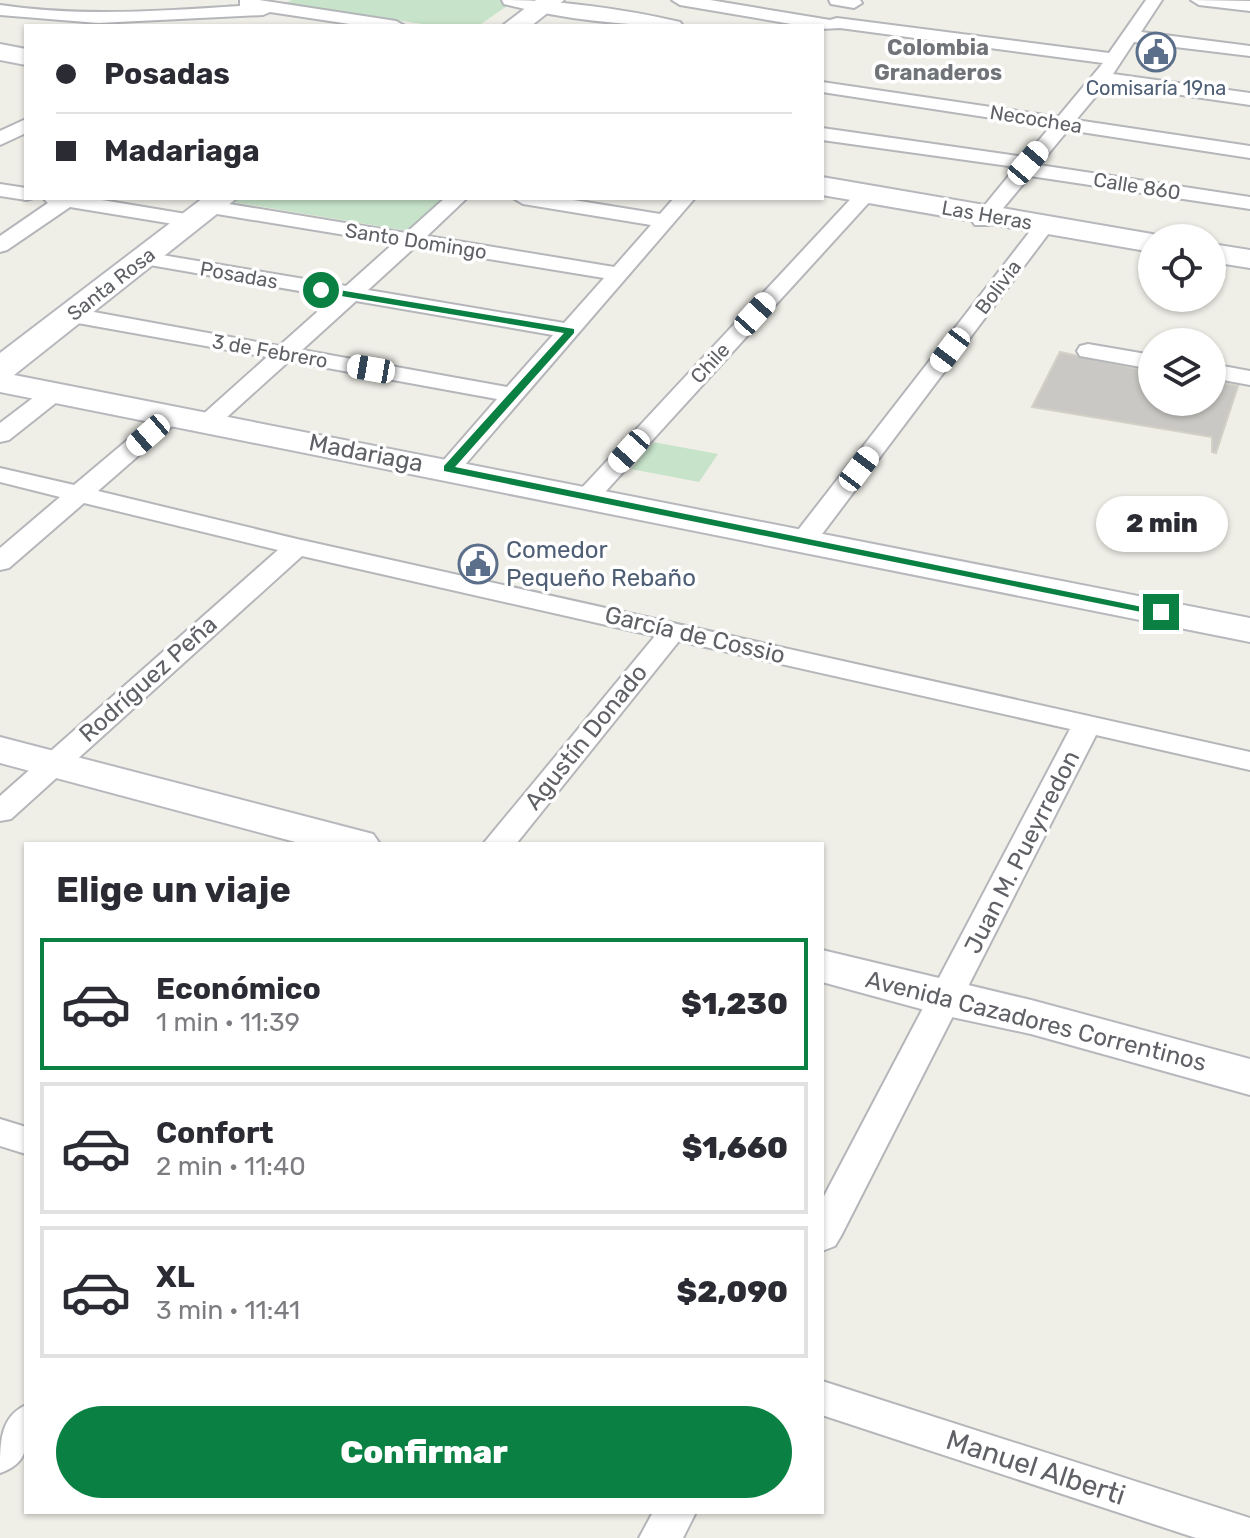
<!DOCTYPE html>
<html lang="es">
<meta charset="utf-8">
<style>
body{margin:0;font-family:Rubik,sans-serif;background:#f7f7f7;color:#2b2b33;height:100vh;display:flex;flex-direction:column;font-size:30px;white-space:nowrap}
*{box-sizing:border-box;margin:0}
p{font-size:26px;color:#7c7c81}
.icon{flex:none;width:44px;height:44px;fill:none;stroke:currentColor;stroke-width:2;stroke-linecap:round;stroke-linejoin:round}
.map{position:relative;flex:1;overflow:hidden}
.panel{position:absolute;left:24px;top:842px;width:800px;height:672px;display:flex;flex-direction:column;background:#fff;border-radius:0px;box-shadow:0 2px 6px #0004}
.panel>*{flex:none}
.hud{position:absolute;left:24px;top:24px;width:800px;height:176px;border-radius:0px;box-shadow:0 2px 6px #0004;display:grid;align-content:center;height:176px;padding:0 32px;background:#fff}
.buttons{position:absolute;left:1138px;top:224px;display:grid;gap:16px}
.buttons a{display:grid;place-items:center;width:88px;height:88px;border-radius:50%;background:#fff;box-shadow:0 2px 6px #0004;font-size:40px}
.end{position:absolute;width:36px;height:36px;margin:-18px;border:10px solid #0b8043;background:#fff;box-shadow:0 0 0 4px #fff}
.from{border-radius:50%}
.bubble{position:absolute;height:56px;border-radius:28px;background:#fff;box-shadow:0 2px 6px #0004;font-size:26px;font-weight:800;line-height:56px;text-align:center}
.car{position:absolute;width:24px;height:48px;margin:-24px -12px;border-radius:10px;box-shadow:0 0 6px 2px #0007;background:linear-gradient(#fff 24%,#345 0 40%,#fff 0 76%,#345 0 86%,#fff 0)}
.hud b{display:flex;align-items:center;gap:28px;height:76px;font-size:30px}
.hud b+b{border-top:2px solid #e1e1e2}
.hud i{width:20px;height:20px;background:#2b2b33}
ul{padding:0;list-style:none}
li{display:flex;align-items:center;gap:24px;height:132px;margin:0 16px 12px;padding:0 16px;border:4px solid #e1e1e2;border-radius:0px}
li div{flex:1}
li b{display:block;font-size:30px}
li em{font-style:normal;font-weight:800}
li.on{border-color:#0b8043}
li>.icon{width:72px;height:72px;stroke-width:1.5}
h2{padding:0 32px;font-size:36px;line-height:96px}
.primary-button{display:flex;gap:16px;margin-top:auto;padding:16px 32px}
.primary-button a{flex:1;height:92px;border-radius:48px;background:#0b8043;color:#fff;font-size:32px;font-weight:800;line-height:92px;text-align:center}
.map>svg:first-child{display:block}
</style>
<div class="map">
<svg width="1250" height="1538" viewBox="0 0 1250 1538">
<rect width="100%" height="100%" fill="#efeee7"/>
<path fill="#c7e3ca" d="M292,0h210l11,2 -35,24h-42l-151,-23z
M232,198h217l-40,33 -182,-30z
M653,442l65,12 -19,28 -68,-13z"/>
<path fill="#cac8c4" stroke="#d3d0c6" stroke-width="2" d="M1060,352l92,20v30h60v-21l26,5 -22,67 -4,-1v-15l-180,-30z"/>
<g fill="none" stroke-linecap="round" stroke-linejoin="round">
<g stroke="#b4b6ba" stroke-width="4">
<path id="street" d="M240,0h19l137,21 9,5h-42l-93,-14 -7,3 -165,8 -98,-8v-10c80,12 159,6 240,1z
M502,0c56,0 123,9 178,22l3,4c-59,0 -122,-7 -179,-22z
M672,0h38l120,20 7,-2 272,35 37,-53h16l-21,32 109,14v10l-116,-14 -21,32 137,19v12l-144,-21 -30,36 174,26v12l-182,-28 -29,35 211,32v12l-220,-33 -41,49h-14l-3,-4 3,-4 41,-50 -194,-27v-12l203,29 25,-30 -228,-35v-10l236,35 45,-54 -263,-35 -18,1v-3h-19l-123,-21z
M829,0h31l2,3 -8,5 -23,-4z
M1191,0l59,1v10l-51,-6z
M26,119v14l-26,12v-14z
M0,184l26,4v10h7l-7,2 -26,-4z
M866,188l7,2 3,4 -3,4 -277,304h-18l-4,-5 4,-5 281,-302z
M43,198h47l102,17 10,6 -10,6 -122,-20 -63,43 -7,2v-16l48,-33z
M445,198h22l-40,38 187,31 37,-42 -128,-21 -10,-6h48l99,16 14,-16h21l-238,276h-18l-3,-5 61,-70 -208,-38 -73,66h-16l-4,-5 4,-5 67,-60 -195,-35 -11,-7 11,-7 207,38 55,-49 -190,-33 -11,-6 11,-6 202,34 48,-43 -183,-30 -10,-6 10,-6 195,32zM415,247l189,31 -40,45 -196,-33zM356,301l197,34 -46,52 -205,-37z
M1045,219l7,2 3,4 -3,4 -239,317h-18l-4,-6 4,-6 243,-313z
M1088,344l64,11v14l-72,-13 -3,-5 3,-5z
M1212,364l38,7v14l-38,-7z
M54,386l8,2 4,5 -4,5 -53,42 -9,2v-19l46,-35z
M170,409l8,2 4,5 -4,5 -80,70 199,48 953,213v18l-154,-35 -255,501 -6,10 -13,5v-51l248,-471 -391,-88 -163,203h-33l172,-208 -353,-80 -291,263 -11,2v-25l278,-246 -194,-47 -75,65 -9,2v-22l60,-51 -60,-15v-14l74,17 88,-74z
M0,1119l26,8v27l-26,-8z
M822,1381l428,137v20h-54l-374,-123z
M26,1405c0,31 9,56 -26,68 0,-31 0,-56 26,-68z
M653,1512h43l-13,26h-44z"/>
</g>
<g stroke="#b6b8bd" stroke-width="4">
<path id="secondary" d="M536,0h28l-33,26h-29z
M0,44l26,5v16l-26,-5z
M822,177l330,57 12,4h-12v14l-330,-57z
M203,198h34l-223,177 1236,243v24l-1250,-250v-39z
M1212,244l38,6v18l-38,-6z
M0,737l373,97 7,10h-77l-303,-81z
M822,950l209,50 219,59v36l-219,-61 -84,-18 -125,-34z"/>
</g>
<use href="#street" fill="#fff" fill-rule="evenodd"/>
<use href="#secondary" fill="#fff" fill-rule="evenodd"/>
</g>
<path fill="#0b8043" d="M321,287l253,42v4l-119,134 712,145 -6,4 -717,-145v-5l120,-133 -247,-41z"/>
<defs>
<g id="civic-ring" transform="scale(2)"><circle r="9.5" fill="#fff" stroke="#5c6f8a" stroke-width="1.5"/><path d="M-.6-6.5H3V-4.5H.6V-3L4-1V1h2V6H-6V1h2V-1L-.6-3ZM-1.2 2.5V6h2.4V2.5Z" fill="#5c6f8a"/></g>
</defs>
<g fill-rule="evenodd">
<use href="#civic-ring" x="1156" y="52"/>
<use href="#civic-ring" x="478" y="564"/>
</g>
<g text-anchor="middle" stroke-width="7" stroke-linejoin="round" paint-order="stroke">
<g font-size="20" fill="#4e5e75" stroke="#fff">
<text x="1156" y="95">Comisaría 19na</text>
</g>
<g font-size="20" fill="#5f6166" stroke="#fff">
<text transform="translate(1036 119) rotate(9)" y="7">Necochea</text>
<text transform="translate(1137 186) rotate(9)" y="7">Calle 860</text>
<text transform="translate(987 215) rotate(10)" y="7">Las Heras</text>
<text transform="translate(416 241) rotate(9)" y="7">Santo Domingo</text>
<text transform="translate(239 275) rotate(10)" y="7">Posadas</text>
<text transform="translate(111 284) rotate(-38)" y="7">Santa Rosa</text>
<text transform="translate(998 287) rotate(-53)" y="7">Bolivia</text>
<text transform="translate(270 351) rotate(10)" y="7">3 de Febrero</text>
<text transform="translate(710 363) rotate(-47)" y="7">Chile</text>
</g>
<g font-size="22" font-weight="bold" fill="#707377" stroke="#fff">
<text x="938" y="55">Colombia<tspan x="938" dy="25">Granaderos</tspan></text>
</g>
<g font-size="24" fill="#5f6166" stroke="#fff">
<text transform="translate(366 453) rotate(11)" y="8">Madariaga</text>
<text transform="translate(695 635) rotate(13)" y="8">García de Cossio</text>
<text transform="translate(148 679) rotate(-42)" y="8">Rodríguez Peña</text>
<text transform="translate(586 737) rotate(-51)" y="8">Agustín Donado</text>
<text transform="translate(1022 852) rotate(-63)" y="8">Juan M. Pueyrredon</text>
<text transform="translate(1036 1021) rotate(14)" y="8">Avenida Cazadores Correntinos</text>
</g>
<g font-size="24" fill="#4e5e75" stroke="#fff" text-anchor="start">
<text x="506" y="558">Comedor<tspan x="506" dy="28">Pequeño Rebaño</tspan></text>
</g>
<g font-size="28" fill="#5f6166" stroke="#fff">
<text transform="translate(1036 1467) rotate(18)" y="10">Manuel Alberti</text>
</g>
</g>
</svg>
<div class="buttons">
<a><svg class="icon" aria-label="locate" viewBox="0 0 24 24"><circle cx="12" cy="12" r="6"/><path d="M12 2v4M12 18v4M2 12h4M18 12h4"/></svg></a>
<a><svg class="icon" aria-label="layers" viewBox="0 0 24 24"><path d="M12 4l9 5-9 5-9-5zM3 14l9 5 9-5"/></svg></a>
</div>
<i class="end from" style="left:321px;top:290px"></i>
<i class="end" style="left:1161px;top:612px"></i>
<div class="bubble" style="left:1096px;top:496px;width:132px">2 min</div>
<i class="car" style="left:1028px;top:163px;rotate:40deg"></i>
<i class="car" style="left:755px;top:314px;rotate:42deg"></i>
<i class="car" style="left:950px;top:350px;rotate:217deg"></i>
<i class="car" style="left:371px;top:369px;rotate:280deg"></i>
<i class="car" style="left:148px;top:435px;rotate:229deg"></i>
<i class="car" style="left:629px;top:451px;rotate:222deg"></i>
<i class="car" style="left:859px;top:469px;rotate:37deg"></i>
<div class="hud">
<b><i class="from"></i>Posadas</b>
<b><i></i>Madariaga</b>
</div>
<section class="panel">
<h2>Elige un viaje</h2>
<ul>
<li class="on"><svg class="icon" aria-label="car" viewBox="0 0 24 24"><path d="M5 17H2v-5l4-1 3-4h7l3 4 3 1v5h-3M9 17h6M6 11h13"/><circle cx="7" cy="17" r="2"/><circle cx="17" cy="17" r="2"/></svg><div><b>Económico</b><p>1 min · 11:39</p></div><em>$1,230</em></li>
<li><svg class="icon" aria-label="car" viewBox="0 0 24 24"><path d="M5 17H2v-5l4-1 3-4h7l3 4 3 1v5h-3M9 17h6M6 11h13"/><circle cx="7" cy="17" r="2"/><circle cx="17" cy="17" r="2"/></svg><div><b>Confort</b><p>2 min · 11:40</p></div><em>$1,660</em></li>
<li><svg class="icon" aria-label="car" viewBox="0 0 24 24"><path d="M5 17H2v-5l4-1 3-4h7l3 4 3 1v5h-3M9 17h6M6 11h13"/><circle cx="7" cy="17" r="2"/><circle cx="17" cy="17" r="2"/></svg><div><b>XL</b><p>3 min · 11:41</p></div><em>$2,090</em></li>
</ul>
<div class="primary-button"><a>Confirmar</a></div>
</section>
</div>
